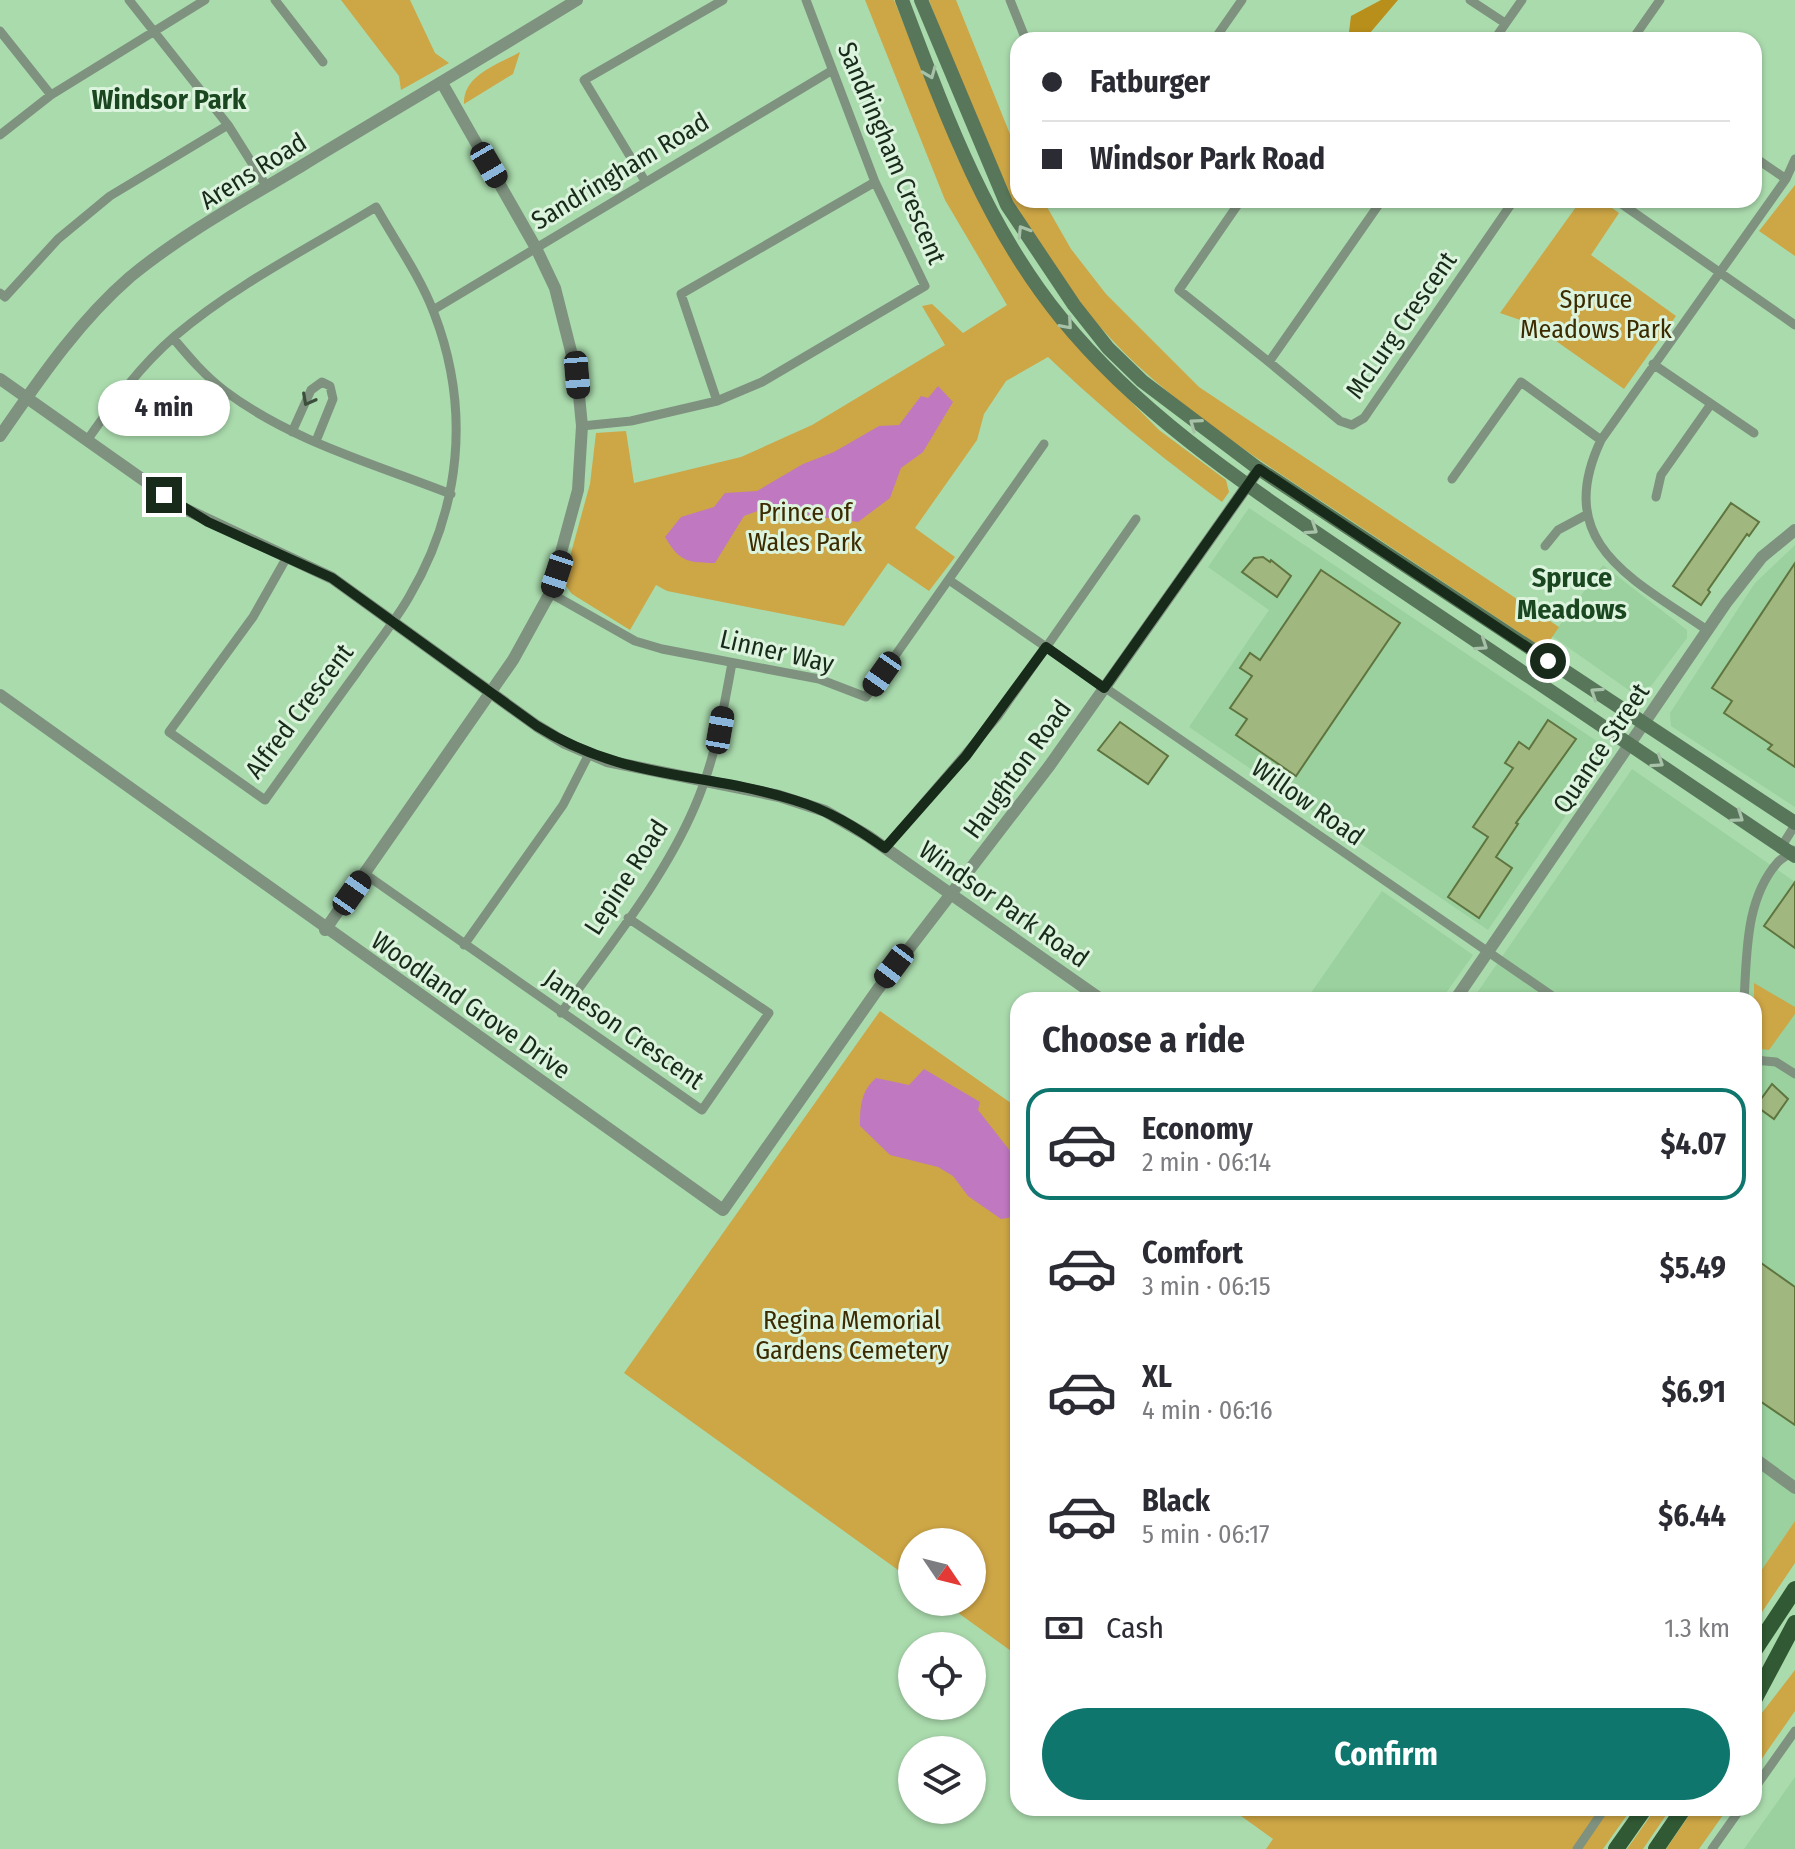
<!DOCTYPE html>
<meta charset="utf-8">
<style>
body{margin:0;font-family:"Fira Sans Condensed",sans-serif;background:#f7f7f7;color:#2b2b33;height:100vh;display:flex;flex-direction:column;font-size:30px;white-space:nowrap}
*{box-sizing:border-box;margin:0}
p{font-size:26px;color:#7c7c81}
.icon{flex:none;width:44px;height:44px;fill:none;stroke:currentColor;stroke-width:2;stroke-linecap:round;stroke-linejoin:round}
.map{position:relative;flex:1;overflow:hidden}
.details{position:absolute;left:1010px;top:992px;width:752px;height:824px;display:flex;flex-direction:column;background:#fff;border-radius:24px;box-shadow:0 2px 6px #0004}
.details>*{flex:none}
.guide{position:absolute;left:1010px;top:32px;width:752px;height:176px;border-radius:24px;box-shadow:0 2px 6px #0004;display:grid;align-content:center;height:176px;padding:0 32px;background:#fff}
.needle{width:52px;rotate:125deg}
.tools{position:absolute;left:898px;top:1528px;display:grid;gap:16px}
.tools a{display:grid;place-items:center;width:88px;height:88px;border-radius:50%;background:#fff;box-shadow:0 2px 6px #0004;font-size:40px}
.end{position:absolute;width:36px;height:36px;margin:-18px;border:10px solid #182b1a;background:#fff;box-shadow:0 0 0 4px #fff}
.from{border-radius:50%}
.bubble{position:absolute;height:56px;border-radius:28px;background:#fff;box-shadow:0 2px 6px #0004;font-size:26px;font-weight:700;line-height:56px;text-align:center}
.car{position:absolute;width:24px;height:48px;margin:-24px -12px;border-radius:10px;box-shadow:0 0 6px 2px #0007;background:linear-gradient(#222 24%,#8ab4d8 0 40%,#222 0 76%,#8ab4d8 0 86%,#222 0)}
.guide b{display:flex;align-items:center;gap:28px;height:76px;font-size:30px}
.guide b+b{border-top:2px solid #e1e1e2}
.guide i{width:20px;height:20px;background:#2b2b33}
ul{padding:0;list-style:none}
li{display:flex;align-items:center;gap:24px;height:112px;margin:0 16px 12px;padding:0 16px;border:4px solid transparent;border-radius:24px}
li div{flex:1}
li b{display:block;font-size:30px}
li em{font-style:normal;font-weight:700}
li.active{border-color:#0f766e}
li>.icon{width:72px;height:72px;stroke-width:1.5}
h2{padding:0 32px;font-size:36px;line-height:96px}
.pay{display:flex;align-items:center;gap:20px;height:88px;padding:0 32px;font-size:30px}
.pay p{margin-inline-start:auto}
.button{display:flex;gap:16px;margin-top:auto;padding:16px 32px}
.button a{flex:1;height:92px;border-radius:48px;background:#0f766e;color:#fff;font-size:32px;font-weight:700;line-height:92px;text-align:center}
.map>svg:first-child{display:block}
</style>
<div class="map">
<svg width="1795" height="1849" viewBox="0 0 1795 1849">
<rect width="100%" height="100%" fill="#aadbad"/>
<path fill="#9ad19e" d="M1249,508l361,242 -122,180 -299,-203 80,-117 -61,-43z
M1795,545v262l-124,-81 -1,-13 85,-130z
M1603,565l84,65v8l-36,48 -21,5 -78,-55z
M1632,769l163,113v639l-41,60v-581h-282z
M1382,891l91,64 -32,45h-135z
M1795,1777v72h-51z"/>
<path fill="#cda646" d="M341,0h69l25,53 14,10 -48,27 -2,-14z
M865,0h29l63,157 37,71 84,120 81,82 67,50 3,12 -7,10c-64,-47 -117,-91 -174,-145l-42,24 -22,33 -7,26 -62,88 40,29 -26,34 -41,-28 -44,63 -177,-35 -11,-6 -26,45 -58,-36 -9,-12 27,-98 6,-51 30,-2 8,52 107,-26 71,-32 133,-80 -23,-39 10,-2 31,29 44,-28 -62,-105z
M929,0h27l62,154v46h25l28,49 35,45 93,93 360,240 -15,22c-71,-47 -141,-94 -212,-141 -67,-44 -135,-88 -195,-143 -41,-38 -76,-85 -106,-132 -46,-70 -72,-155 -102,-233z
M520,52l-7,22 -49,30c-1,-29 33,-39 56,-52z
M1795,185v71l-36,-25z
M1581,200h20l18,13 -28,42 85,61 -52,73 -92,-65 -32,-11z
M1754,983l41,24v7l-26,36 -15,-2z
M880,1011l138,97v548l-75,-54h29v-60h-60v38l-288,-207z
M1795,1521v42l-41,61v-43z
M1795,1670v41l-41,59v-47z
M1230,1808h402l-29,41h-337l7,-10z
M1656,1808h15l-28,41h-16z
M1694,1808h34l-29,41h-33z"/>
<path fill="#b98f1b" d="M1381,0h17l-34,40h-16l3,-24z"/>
<path fill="#c078c1" d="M938,386l15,16 -30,50 -22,16 -11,30 -32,24 -95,-13 -19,7 -29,47c-28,0 -36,-2 -50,-26l16,-20 33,-10 11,-14 32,-2 46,-27 31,-12 45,-26 20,-1 22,-29 7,2z
M924,1069l56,33 -2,8 40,51v51l-5,5 -12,2 -33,-23 -15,-20 -15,-9 -48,-12 -30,-29c0,-20 1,-35 16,-48l33,7z"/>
<path fill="#a0b77f" stroke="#5f743f" stroke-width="2" d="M1731,503l28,19 -10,14 -2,-2 -39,56 2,2 -9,13 -28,-19z
M1263,557l7,5 1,-2 20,16 -14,21 -35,-25 12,-14z
M1795,563v204l-27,-18 4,-4 -48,-32 8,-12 -20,-13z
M1321,570l79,53 -104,153 -60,-41 11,-16 -17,-11 22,-32 -12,-8 10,-15 10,7z
M1548,720l28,19 -60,84 2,1 -22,33 16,11 -33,50 -31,-21 40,-60 -15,-10 40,-59 -8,-5 14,-21 10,7z
M1120,722l48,34 -20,28 -50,-34z
M1795,882v66l-31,-22z
M1772,1084l16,15 -14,20 -18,-13z
M1754,1258l41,29v138l-41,-28z"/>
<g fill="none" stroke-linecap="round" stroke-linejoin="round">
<path stroke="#7e927f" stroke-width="9" d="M129,0l99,125 39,62
M275,0l48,62
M1010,0l16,40
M1470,0l35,23
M0,31l51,64
M1214,40l28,-40
M1494,40l28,-40
M1632,40l28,-40
M0,135l51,-40 154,-95
M1754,157l32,22
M645,181l-61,-101 139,-80
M1241,200l-62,90 90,72 113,-162
M1616,200l179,125
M0,293l5,4 53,-58 52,-43 118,-71
M433,310l398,-239
M173,338c16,19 32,38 52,53 66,50 150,73 226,103
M1269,362l71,59 12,4 12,-7 150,-218
M1653,364l101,69
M717,401l-36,-107 194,-112
M582,426l49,-5 86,-20 45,-19 163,-96 -50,-104 -69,-182
M292,432l19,-42 11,-8 8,4 3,13 -17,42
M88,439c26,-37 52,-73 87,-103 60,-51 134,-88 201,-129 19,34 44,69 58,106 37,96 27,196 -25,284 -15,26 -35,50 -52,75 -31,42 -61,85 -92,128l-96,-68 84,-115 34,-60
M1452,479l69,-97 80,58
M1656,497l5,-22 50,-71
M1545,546l13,-16 28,-15
M949,580l609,420
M550,593l85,48 27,8 157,30 47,18 178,-253
M1707,630c-74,-51 -155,-86 -106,-190l185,-261 9,-20
M885,848l113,-132 138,-197
M1780,849l15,-24
M365,874l337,236 67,-97 -141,-95
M464,945l99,-140 26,-51
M1744,1000c3,-46 1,-101 34,-138 5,-5 11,-7 15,-12
M561,1013c47,-66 102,-132 134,-207 20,-46 28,-94 37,-143
M1754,1060l22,2 19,12
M1754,1789l41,-58
M1577,1849l28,-41
M1712,1849l29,-41"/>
<path stroke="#7e927f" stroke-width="12" d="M0,379l183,129 149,70 205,148 28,17 42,18 172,35 46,15 43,25 234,164
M0,436c39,-56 78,-114 130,-159 52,-43 115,-77 173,-112 91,-55 183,-109 274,-165
M0,695l723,515 155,-221 172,-224 209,-296
M325,930l188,-270 37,-67 28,-103 4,-64 -5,-51 -22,-87 -19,-40 -94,-165
M1455,1000l271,-397 36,-46 33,-27
M1754,1458l41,30"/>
<path stroke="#58765a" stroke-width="14" d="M902,0c42,111 83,225 159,318 87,107 204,179 316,256 139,95 279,187 418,282
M921,0l86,205 67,100 34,43 34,33 114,86 539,356"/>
<path stroke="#305934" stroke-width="16" d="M1754,1651l41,-62
M1754,1700l41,-77
M1616,1849l29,-41
M1656,1849l28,-41"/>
</g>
<defs><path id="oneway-chevron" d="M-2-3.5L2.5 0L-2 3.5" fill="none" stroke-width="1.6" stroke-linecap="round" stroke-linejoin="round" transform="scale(2)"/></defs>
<g stroke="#a7c2a9">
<use href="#oneway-chevron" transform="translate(930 73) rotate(68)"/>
<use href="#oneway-chevron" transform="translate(1023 231) rotate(-122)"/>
<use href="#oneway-chevron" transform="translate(1067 324) rotate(49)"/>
<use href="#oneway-chevron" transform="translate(1195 424) rotate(-144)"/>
<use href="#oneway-chevron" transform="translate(1312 529) rotate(34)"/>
<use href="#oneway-chevron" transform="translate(1482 645) rotate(34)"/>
<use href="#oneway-chevron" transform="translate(1596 693) rotate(-146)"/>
<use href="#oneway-chevron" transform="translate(1658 762) rotate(34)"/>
<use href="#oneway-chevron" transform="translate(1738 817) rotate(35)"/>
</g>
<use stroke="#3c4f3d" href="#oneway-chevron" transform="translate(308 400) rotate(118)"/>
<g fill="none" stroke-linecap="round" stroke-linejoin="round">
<path stroke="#182b1a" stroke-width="10" d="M164,495l44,27 124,56 205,148c88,55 164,45 257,74 34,10 63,28 91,48l81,-92 80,-109 58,41 155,-219 289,192"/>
</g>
<g text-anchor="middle" stroke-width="6" stroke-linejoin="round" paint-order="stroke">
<g font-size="26" fill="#182b1a" stroke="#dcf4dd">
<text transform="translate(892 153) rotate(67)" y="9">Sandringham Crescent</text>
<text transform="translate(253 171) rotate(-32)" y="9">Arens Road</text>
<text transform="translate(620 171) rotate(-31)" y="9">Sandringham Road</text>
<text transform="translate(1401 325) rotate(-55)" y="9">McLurg Crescent</text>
<text transform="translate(777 651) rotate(13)" y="9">Linner Way</text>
<text transform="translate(299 711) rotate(-53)" y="9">Alfred Crescent</text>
<text transform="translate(1601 748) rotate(-56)" y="9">Quance Street</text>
<text transform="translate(1017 769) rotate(-54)" y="9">Haughton Road</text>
<text transform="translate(1308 802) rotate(35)" y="9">Willow Road</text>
<text transform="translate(626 877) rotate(-57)" y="9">Lepine Road</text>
<text transform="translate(1004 904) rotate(35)" y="9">Windsor Park Road</text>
<text transform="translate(471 1005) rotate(35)" y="9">Woodland Grove Drive</text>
<text transform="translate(624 1029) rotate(35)" y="9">Jameson Crescent</text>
</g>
<g font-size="26" fill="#3c2b00" stroke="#dcf4dd">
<text x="1596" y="308">Spruce<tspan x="1596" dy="30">Meadows Park</tspan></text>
<text x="805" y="521">Prince of<tspan x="805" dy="30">Wales Park</tspan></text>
<text x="852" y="1329">Regina Memorial<tspan x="852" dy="30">Gardens Cemetery</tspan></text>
</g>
<g font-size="28" font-weight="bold" fill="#1a4720" stroke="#dcf4dd">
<text x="169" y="109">Windsor Park</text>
<text x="1572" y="587">Spruce<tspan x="1572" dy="32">Meadows</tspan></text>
</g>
</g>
</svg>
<div class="tools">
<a><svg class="needle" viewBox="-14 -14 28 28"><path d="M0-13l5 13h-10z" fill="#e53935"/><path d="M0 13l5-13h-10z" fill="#7c7c81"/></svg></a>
<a><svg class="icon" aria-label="locate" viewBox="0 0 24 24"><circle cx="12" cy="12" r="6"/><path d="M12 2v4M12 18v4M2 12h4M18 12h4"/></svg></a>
<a><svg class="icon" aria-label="layers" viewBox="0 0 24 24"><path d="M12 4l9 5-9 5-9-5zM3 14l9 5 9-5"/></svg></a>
</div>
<i class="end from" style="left:1548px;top:661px"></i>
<i class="end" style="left:164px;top:495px"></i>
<div class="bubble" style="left:98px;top:380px;width:132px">4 min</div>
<i class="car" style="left:489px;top:165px;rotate:150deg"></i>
<i class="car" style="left:577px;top:375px;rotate:175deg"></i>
<i class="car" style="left:557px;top:574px;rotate:198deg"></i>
<i class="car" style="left:882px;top:674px;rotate:215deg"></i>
<i class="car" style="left:720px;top:730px;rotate:10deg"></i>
<i class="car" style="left:352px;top:893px;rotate:35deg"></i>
<i class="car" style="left:894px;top:966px;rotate:217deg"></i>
<div class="guide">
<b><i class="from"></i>Fatburger</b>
<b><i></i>Windsor Park Road</b>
</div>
<section class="details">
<h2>Choose a ride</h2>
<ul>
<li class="active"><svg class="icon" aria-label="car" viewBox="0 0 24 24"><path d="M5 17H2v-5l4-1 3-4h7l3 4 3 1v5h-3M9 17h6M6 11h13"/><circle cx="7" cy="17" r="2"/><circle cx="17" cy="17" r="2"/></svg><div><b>Economy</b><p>2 min · 06:14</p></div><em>$4.07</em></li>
<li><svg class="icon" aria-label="car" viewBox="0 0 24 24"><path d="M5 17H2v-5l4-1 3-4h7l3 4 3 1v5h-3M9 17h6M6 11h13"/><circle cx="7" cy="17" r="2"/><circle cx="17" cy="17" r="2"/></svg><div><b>Comfort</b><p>3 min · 06:15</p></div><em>$5.49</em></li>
<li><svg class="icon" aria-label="car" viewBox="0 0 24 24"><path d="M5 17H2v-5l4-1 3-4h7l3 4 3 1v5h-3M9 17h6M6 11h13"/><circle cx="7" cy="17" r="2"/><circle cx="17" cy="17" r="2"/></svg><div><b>XL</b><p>4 min · 06:16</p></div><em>$6.91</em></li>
<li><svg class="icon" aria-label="car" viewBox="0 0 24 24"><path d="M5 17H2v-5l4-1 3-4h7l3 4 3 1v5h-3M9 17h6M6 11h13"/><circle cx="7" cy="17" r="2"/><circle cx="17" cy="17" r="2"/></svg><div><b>Black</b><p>5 min · 06:17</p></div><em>$6.44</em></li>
</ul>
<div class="pay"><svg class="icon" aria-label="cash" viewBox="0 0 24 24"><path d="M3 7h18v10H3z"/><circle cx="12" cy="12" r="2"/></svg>Cash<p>1.3 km</p></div>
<div class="button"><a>Confirm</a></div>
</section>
</div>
